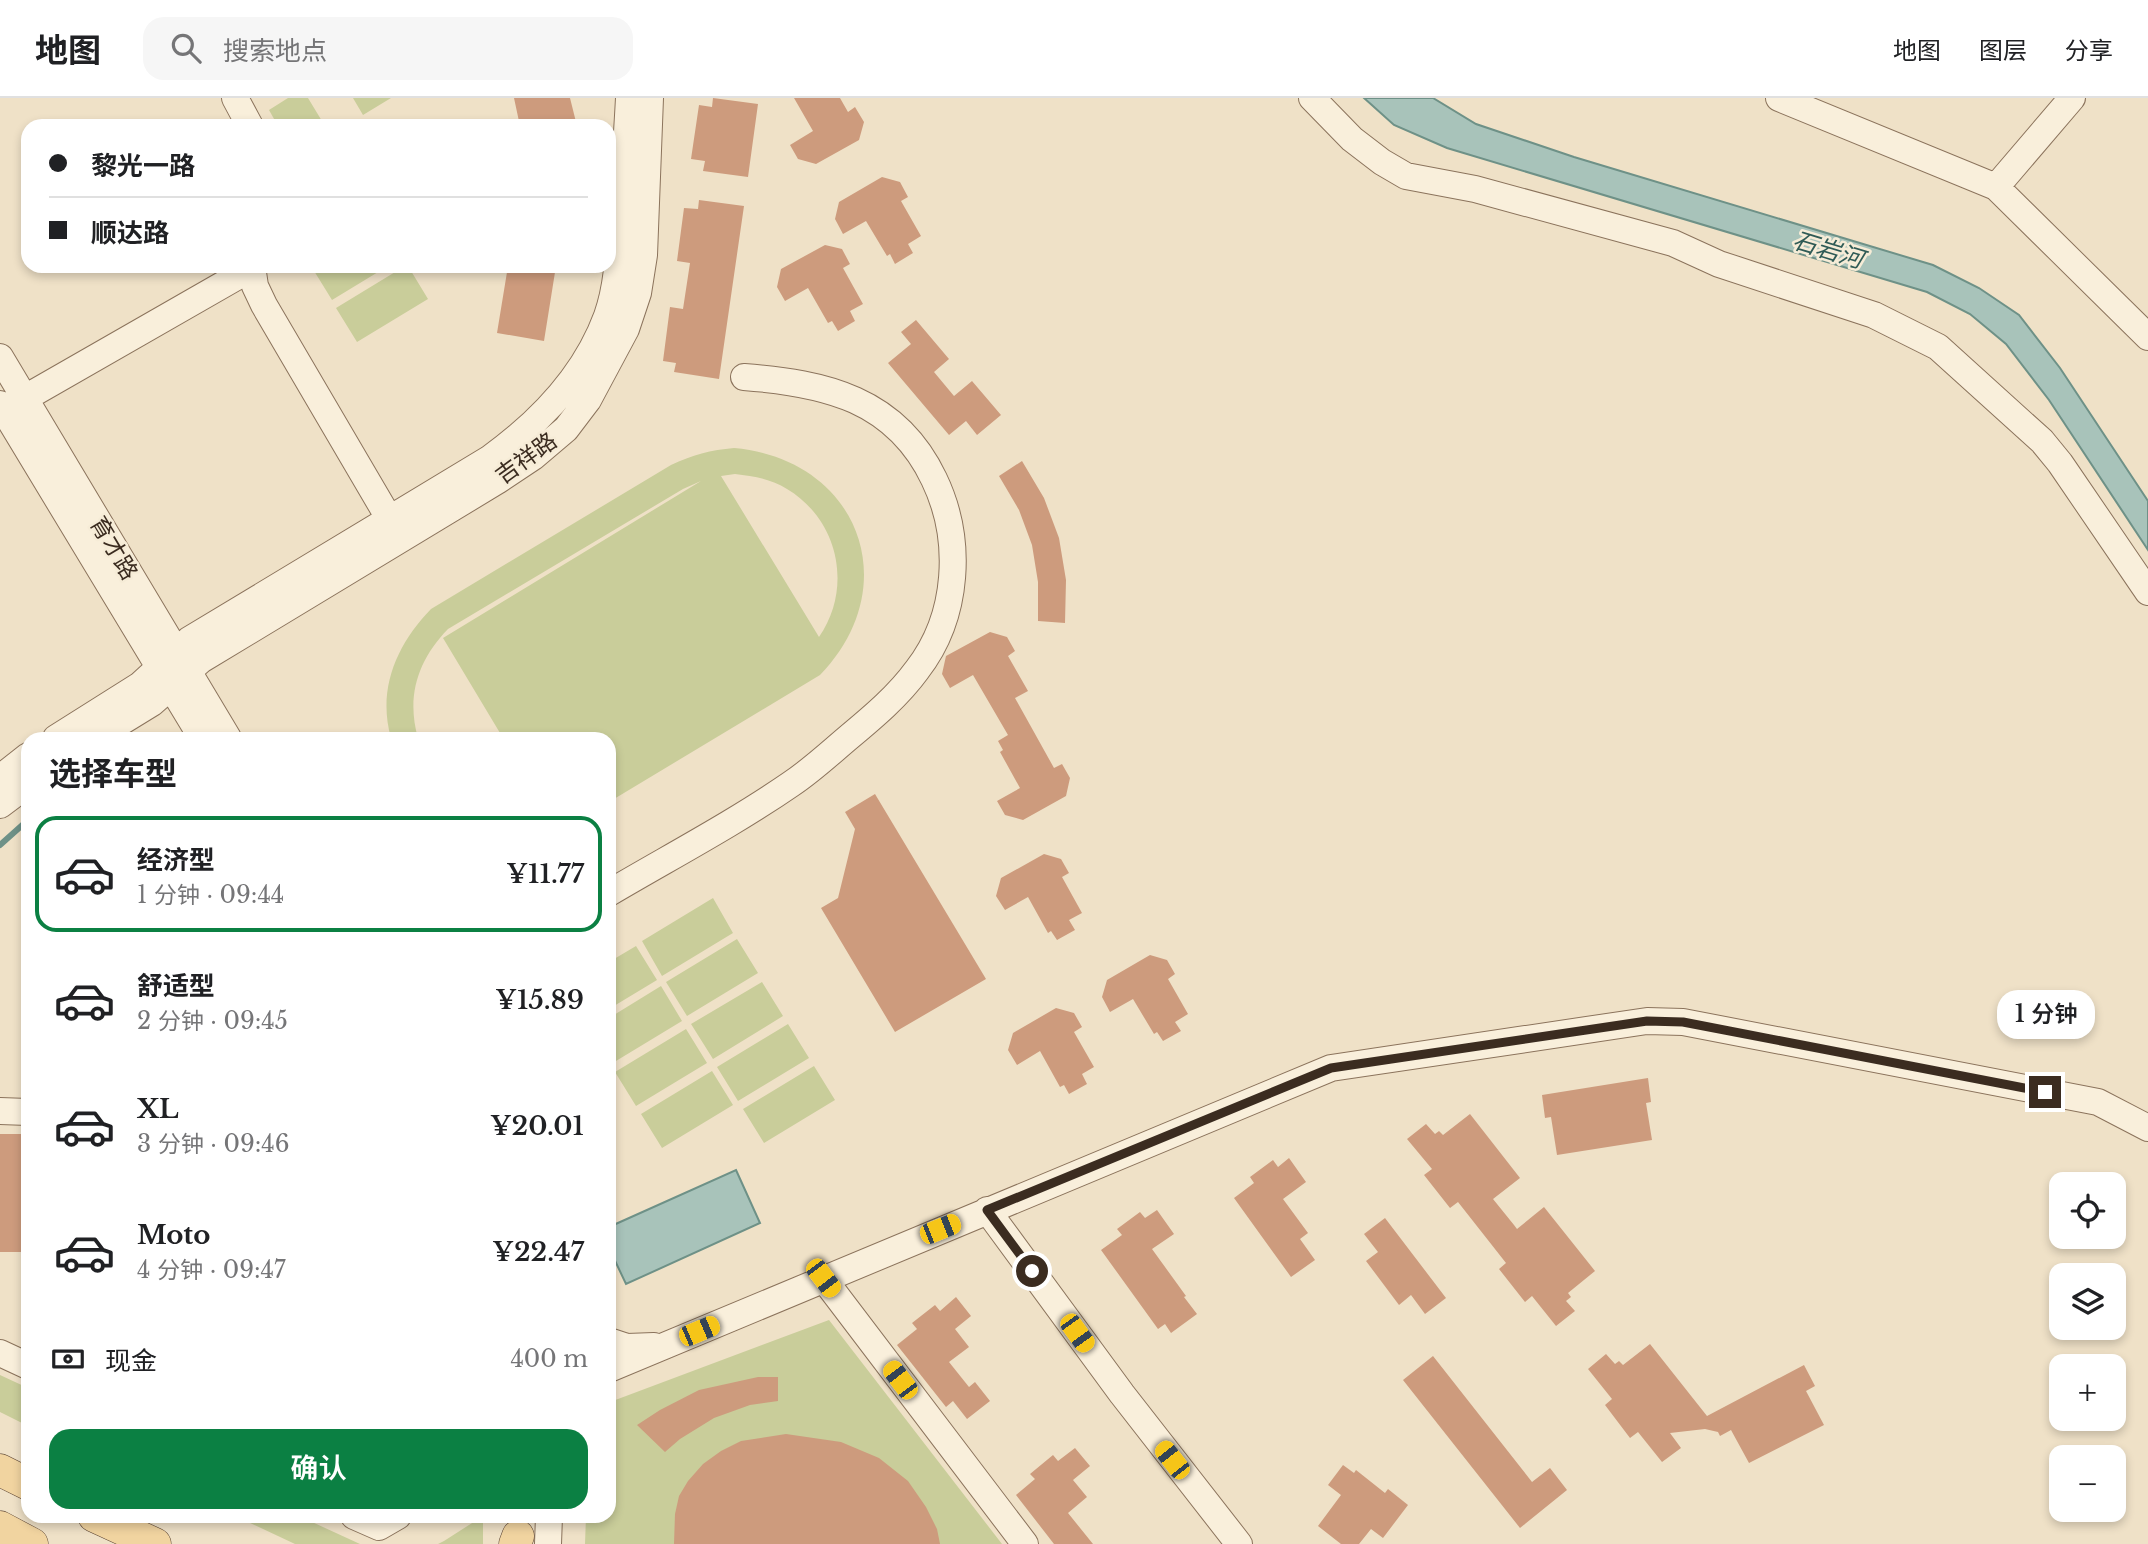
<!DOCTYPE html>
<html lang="zh">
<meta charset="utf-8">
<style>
body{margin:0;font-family:"Libre Baskerville","Noto Sans SC",serif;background:#f6f6f6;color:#202124;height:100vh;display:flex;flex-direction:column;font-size:26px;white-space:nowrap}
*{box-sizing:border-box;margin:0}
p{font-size:23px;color:#757577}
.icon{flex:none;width:38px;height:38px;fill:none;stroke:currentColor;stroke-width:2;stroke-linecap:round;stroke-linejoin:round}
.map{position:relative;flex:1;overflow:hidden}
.sheet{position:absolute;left:21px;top:634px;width:595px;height:791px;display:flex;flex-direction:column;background:#fff;border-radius:21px;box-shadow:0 4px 10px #0003}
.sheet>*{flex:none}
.top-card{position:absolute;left:21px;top:21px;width:595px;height:154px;border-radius:21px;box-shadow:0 4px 10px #0003;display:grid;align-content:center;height:154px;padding:0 28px;background:#fff}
.buttons{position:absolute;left:2049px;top:1074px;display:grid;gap:14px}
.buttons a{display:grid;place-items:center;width:77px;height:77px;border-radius:14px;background:#fff;box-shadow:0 4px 10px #0003;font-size:35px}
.end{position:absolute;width:32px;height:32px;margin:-16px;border:9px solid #3b2c20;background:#fff;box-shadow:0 0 0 4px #fff}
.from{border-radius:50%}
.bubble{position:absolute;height:49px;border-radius:21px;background:#fff;box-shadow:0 4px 10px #0003;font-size:23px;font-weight:600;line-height:49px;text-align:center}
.car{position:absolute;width:21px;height:42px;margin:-21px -10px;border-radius:9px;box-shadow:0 0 5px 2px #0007;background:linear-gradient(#f5c518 24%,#345 0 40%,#f5c518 0 76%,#345 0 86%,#f5c518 0)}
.top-card b{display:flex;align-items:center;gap:24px;height:66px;font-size:26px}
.top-card b+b{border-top:2px solid #e0e0e0}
.top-card i{width:18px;height:18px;background:#202124}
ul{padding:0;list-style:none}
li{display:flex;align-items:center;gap:21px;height:116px;margin:0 14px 10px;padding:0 14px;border:4px solid transparent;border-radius:21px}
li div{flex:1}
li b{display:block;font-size:26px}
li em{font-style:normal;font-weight:600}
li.active{border-color:#0b8043}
li>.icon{width:63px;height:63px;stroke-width:1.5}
h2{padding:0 28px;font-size:32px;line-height:84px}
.pay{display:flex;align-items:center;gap:18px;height:77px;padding:0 28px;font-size:26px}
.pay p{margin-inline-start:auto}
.primary-button{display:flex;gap:14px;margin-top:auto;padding:14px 28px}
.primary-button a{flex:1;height:80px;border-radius:21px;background:#0b8043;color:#fff;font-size:28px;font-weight:600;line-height:80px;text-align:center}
header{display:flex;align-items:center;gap:42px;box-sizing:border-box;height:98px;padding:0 35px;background:#fff;border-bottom:2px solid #e0e0e0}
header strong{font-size:33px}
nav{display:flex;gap:38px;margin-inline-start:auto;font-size:24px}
.search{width:490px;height:63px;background:#f6f6f6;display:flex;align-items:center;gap:18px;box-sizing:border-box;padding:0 24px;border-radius:21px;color:#757577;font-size:26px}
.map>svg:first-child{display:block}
</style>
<header>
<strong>地图</strong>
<div class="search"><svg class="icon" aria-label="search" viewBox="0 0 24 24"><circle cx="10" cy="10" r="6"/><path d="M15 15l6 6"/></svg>搜索地点</div>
<nav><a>地图</a><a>图层</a><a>分享</a></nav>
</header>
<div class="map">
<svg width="2148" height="1446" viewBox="0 0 2148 1446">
<rect width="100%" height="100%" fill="#efe1c7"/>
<path fill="#c9cd9a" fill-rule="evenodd" d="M288,0h20l17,28h-47l-9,-16z
M353,0h38l-28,17z
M311,168h77l-56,34z
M405,168h3l20,33 -71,43 -21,-34z
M734,350c124,11 173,137 86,227l-211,127v-64h-106l-60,-100 258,-157 -18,8 -235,140c-30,31 -42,67 -30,109h-27c-14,-49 6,-94 40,-129l240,-144c21,-10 40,-15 63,-17zM735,376c18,2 36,5 52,15 52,31 66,99 32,148l-98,-161z
M713,800l20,35 -71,43 -20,-35z
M737,841l21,34 -71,43 -21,-34z
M636,848l21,34 -48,29v-47z
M762,884l21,34 -70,43 -22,-35z
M661,888l21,35 -71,43 -2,-46z
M788,926l21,34 -71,43 -21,-34z
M686,931l21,34 -71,43 -21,-34z
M814,968l21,34 -71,43 -21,-34z
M712,973l21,34 -71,43 -21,-34z
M829,1222l173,224h-417l1,-28h23l1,-114z
M0,1277l28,13v38l-28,-14z
M235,1418h64l61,28h-65z
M483,1418v28h-45l6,-3z"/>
<path fill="#a8c3ba" stroke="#6e9187" stroke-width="2" d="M1364,0h69l43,26 98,33 359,108 46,23 40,27 41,53 88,133v49l-99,-150 -43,-56 -36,-30 -43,-22 -480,-144 -53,-23z
M736,1072l24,53 -134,61 -17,-36v-21z"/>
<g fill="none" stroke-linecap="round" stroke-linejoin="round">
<path stroke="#6e9187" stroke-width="6" d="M0,747l28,-25"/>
</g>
<path fill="#cd9b7d" d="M514,0h56l7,28h-57z
M713,0l45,6 -10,73 -45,-6 2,-10 -14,-2 8,-54 13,2z
M794,0h46l8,14 7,-5 9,15 -5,18 -43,24 -18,-5 -8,-14 23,-14z
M882,79l18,5 8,15 -7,4 20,35 -13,8 5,9 -18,11 -5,-10 -3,2 -21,-35 -23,13 -8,-15 4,-17z
M699,102l45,6 -25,173 -45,-7 2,-9 -13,-2 7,-54 13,2 7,-46 -13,-2 7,-53 14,1z
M825,147l17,4 8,15 -7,4 20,36 -13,7 5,10 -17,10 -6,-10 -4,2 -20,-35 -23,13 -8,-14 4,-18z
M508,168h48l-12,75 -47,-8z
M916,222l33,39 -15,13 20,24 18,-15 29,34 -24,20 -11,-14 -17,14 -61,-72 23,-19 -10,-12z
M1022,363l22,37 15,40 7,42 -1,43 -27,-2v-39l-6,-37 -13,-35 -20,-34z
M990,534l17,5 8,14 -7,5 20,35 -13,7 39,70 8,-4 8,14 -4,18 -43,24 -18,-5 -8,-14 23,-13 -20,-36 3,-2 -5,-9 10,-6 -35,-60 -23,13 -8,-14 4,-18z
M875,696l111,185 -91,53 -74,-124 17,-10 17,-69 -10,-17z
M1044,756l17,5 8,14 -7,4 20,36 -13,7 6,10 -18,10 -6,-9 -3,2 -20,-36 -23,13 -9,-14 5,-18z
M1150,857l17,5 8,14 -7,5 20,35 -13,8 6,9 -18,10 -6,-9 -3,2 -21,-35 -23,13 -8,-15 5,-17z
M1056,910l18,5 8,14 -8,5 20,35 -12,7 5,10 -18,10 -5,-9 -4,2 -20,-36 -23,14 -9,-15 5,-17z
M1648,980l3,24 -5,1 6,37 -95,15 -6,-38 -6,1 -3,-23z
M1470,1016l50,64 -27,21 21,26 3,4 27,-22 51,64 -27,22 3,4 -5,4 9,10 -19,15 -24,-30 -7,6 -26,-33 7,-6 -48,-61 -8,6 -26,-33 8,-6 -25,-30 19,-15 9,10 4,-3 4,4z
M0,1036h28l-2,118h-26z
M1289,1060l17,24 -23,17 25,34 -8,6 15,21 -24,17 -57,-79 20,-15 -4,-6 23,-17 5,7z
M1157,1112l17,24 -22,15 34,47 -2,1 13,17 -26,19 -6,-9 -7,5 -57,-79 21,-15 -5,-6 23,-17 5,6z
M1385,1120l61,80 -21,16 -14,-19 -12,10 -33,-44 12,-9 -14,-18z
M956,1199l15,19 -16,13 14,18 -20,15 20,25 6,-5 15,19 -23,18 -14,-18 -7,6 -49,-62 20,-16 -5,-6 23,-18 5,6z
M1650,1246l57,72 97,-51 11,21 -9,5 18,34 -75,38 -18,-33 -11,6 -2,-4 -13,-3 -35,4 11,15 -19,14 -24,-30 -8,6 -25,-33 7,-6 -24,-30 18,-15 9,10 4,-3 4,4z
M1433,1258l99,126 18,-14 17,22 -47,38 -117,-148z
M758,1279h20v24l-28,4 -36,13 -34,21 -15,13 -28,-27 23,-15 39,-20z
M786,1336l55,8 38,16 29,23 18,26 11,22 3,15h-266l1,-30 4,-18 9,-15 15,-17 18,-13 20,-10z
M1075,1350l15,18 -17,14 14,17 -19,16 25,31h-39l-38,-49 19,-16 -5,-5 23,-19 5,6z
M1343,1367l11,8 2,-3 29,23 3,-4 20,16 -25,33 -12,-9 -12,15h-18l-23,-18 23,-31 -13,-10z"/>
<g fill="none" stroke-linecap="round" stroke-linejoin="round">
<g stroke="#8b735c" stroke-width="28">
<path id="minor" d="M235,0l15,28
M1312,0l40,41 30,23 24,14 69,13 198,54 46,21 155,51 64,32 104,94 18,22 88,129
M1779,0l217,89 152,150
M1996,89l76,-89
M252,168l3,20 9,19 126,215
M0,259l228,381
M25,300l227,-130
M0,306l202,334
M56,640l84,-53 49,-45 300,-181c50,-36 96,-83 118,-143 11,-31 12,-67 14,-100 3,-39 6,-79 8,-118
M95,640l57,-35 49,-43 296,-179 36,-24 33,-28 22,-29 38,-71 12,-36 6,-38 6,-157
M0,680l28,-22
M0,707l28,-21
M609,795c61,-36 124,-69 182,-109 21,-14 39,-31 58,-47 24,-20 49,-41 68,-67 42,-54 46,-131 17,-191 -38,-80 -109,-96 -190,-102
M0,1013l28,1
M987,1112l135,184 117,150
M823,1180l202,266
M609,1243l18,6 27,-1
M0,1255l28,13
M609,1271l722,-301 316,-47 36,1 415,80 50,26
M354,1418l25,11 19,-11
M548,1446l1,-28"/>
</g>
<g stroke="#594130" stroke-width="33">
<path id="major" d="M0,1372l28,14
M94,1418l61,28
M0,1429l32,17
M515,1446l3,-8"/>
</g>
<use href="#minor" stroke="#f9efdb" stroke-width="26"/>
<use href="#major" stroke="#f1d4a0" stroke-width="32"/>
</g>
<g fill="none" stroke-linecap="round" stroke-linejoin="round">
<path stroke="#3b2c20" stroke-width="9" d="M1032,1173l-45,-61 344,-142 316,-47 36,1 362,70"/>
</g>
<g text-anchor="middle" stroke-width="5" stroke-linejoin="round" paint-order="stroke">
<g font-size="23" fill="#3b2c20" stroke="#f6ecd7">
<text transform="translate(526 360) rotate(-36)" y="8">吉祥路</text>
<text transform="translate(114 450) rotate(59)" y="8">育才路</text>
</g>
<g font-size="24" font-style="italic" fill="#2f5b56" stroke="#f6ecd7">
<text transform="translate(1828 152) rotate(17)" y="8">石岩河</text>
</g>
</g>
</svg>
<div class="buttons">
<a><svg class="icon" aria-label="locate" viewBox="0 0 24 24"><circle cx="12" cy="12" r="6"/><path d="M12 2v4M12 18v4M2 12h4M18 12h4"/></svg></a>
<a><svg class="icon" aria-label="layers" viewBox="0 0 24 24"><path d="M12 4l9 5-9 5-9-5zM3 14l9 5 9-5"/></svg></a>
<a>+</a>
<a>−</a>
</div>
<i class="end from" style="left:1032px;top:1173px"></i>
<i class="end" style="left:2045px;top:994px"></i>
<div class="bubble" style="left:1997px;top:892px;width:98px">1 分钟</div>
<i class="car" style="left:940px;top:1131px;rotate:68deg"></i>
<i class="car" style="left:823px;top:1180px;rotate:143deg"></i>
<i class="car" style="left:699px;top:1233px;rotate:67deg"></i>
<i class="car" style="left:1077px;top:1235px;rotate:144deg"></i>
<i class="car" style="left:900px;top:1282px;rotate:323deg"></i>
<i class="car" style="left:1172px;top:1362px;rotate:322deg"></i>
<div class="top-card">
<b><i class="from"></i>黎光一路</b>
<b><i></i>顺达路</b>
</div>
<section class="sheet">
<h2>选择车型</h2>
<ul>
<li class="active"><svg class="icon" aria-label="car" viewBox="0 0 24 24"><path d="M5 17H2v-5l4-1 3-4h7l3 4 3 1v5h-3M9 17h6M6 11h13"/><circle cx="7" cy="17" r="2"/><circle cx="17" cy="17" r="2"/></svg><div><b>经济型</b><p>1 分钟 · 09:44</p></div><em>¥11.77</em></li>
<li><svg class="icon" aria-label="car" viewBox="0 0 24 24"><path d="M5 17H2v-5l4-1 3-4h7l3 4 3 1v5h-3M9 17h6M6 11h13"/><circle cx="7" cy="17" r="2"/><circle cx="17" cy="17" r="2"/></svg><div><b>舒适型</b><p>2 分钟 · 09:45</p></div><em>¥15.89</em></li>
<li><svg class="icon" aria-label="car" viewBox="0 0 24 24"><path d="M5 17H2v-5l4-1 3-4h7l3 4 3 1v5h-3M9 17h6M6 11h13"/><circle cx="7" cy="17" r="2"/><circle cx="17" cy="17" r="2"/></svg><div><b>XL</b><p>3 分钟 · 09:46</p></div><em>¥20.01</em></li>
<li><svg class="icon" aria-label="car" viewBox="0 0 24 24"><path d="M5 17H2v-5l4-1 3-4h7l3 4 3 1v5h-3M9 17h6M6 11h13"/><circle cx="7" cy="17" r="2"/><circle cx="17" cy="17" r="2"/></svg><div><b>Moto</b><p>4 分钟 · 09:47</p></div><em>¥22.47</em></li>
</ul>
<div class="pay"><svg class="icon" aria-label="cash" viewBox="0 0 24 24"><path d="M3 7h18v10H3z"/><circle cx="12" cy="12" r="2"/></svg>现金<p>400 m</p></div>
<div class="primary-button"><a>确认</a></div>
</section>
</div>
